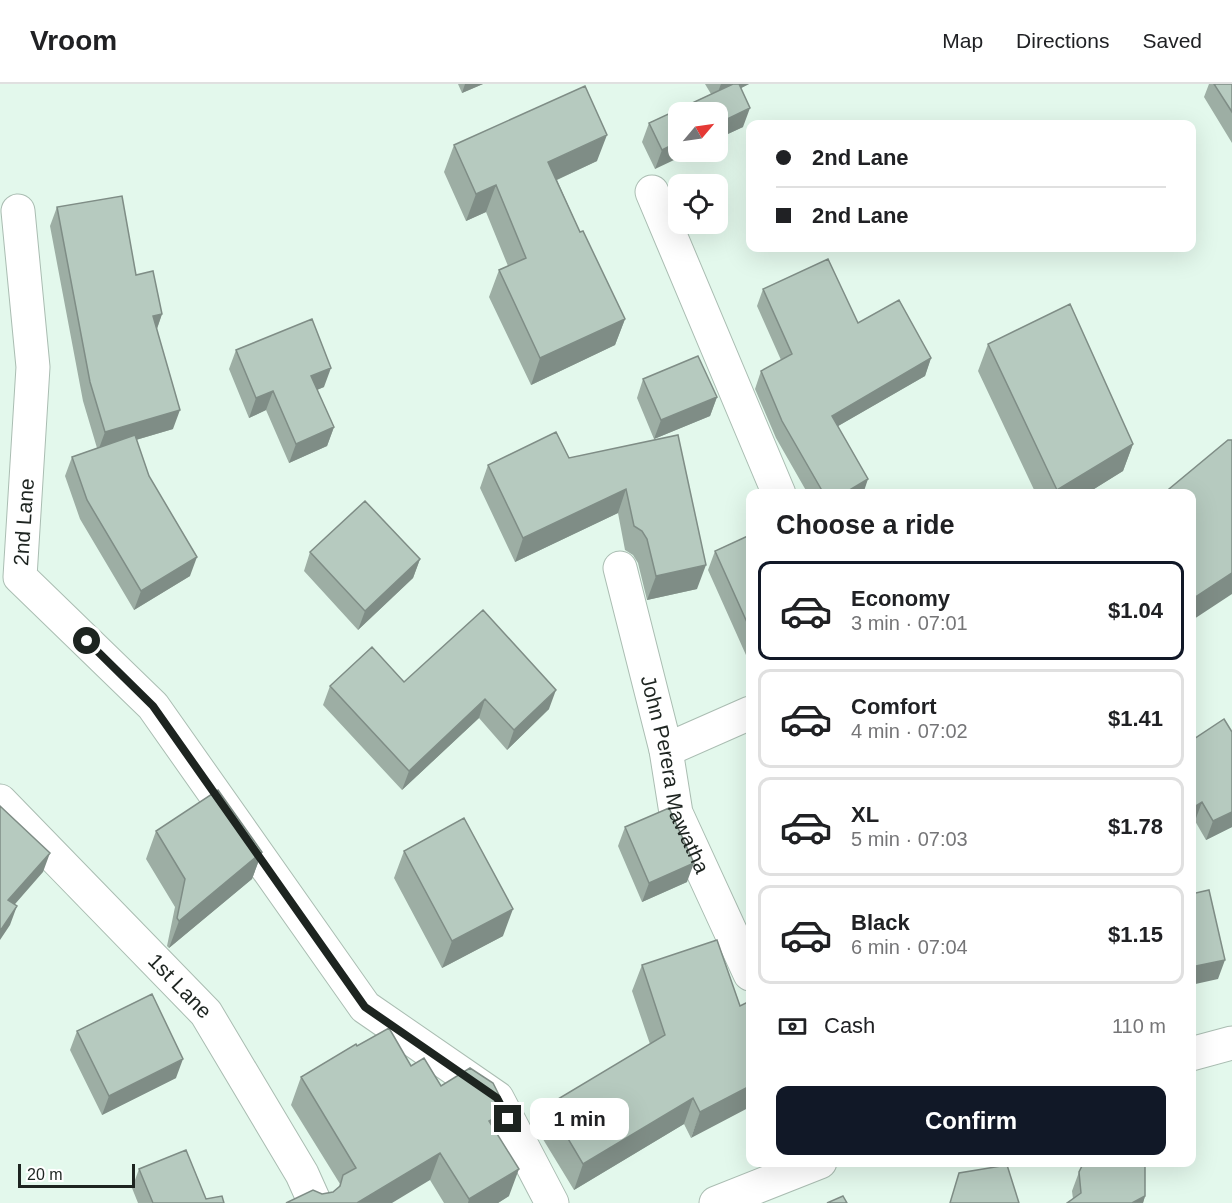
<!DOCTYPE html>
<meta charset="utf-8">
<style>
body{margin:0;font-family:Arial,sans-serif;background:#f2f2f2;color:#202124;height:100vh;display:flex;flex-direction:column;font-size:22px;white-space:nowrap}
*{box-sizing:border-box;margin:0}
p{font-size:20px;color:#757577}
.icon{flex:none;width:33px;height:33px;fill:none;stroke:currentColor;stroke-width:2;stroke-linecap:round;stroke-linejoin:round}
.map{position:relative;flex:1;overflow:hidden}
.details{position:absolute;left:746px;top:405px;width:450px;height:678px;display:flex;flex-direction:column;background:#fff;border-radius:12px;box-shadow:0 6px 24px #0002}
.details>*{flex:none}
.top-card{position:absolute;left:746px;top:36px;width:450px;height:132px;border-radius:12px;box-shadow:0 6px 24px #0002;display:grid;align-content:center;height:132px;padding:0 30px;background:#fff}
.needle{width:39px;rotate:61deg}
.tools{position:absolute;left:668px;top:18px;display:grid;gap:12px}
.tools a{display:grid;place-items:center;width:60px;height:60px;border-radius:12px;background:#fff;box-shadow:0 6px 24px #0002;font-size:30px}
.scale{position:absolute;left:18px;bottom:15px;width:117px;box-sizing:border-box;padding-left:6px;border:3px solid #1d2420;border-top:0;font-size:16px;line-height:21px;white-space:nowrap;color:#1d2420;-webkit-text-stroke:4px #fff;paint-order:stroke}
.end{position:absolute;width:27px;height:27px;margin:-14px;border:8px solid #1d2420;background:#fff;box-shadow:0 0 0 3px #fff}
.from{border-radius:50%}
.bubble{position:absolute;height:42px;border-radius:12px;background:#fff;box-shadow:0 6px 24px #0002;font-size:20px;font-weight:700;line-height:42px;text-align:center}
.top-card b{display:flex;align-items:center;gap:21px;height:57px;font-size:22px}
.top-card b+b{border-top:2px solid #e0e0e0}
.top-card i{width:15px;height:15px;background:#202124}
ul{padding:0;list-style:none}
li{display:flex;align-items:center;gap:18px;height:99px;margin:0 12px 9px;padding:0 18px;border:3px solid #e0e0e0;border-radius:12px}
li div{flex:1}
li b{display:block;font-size:22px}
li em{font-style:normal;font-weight:700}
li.on{border-color:#111827}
li>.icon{width:54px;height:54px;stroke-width:1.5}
h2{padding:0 30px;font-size:27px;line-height:72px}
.pay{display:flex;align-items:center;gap:15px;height:66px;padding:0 30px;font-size:22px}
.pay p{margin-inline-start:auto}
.cta{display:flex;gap:12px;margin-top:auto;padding:12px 30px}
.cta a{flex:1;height:69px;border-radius:12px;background:#111827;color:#fff;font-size:24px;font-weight:700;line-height:69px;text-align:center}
header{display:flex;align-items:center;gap:36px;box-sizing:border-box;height:84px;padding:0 30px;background:#fff;border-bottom:2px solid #e0e0e0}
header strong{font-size:28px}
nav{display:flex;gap:33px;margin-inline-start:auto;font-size:21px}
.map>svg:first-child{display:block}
</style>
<header>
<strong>Vroom</strong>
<nav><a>Map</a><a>Directions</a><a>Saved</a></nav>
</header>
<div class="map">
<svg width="1232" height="1119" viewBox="0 0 1232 1119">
<rect width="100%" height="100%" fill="#e3f8ec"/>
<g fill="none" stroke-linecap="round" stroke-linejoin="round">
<g stroke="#aabdb2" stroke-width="35">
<g id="minor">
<path d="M652,108l127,302"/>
<path d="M18,127l15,156 -13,210 133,129 212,301 132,91 55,105"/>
<path id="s1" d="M620,484l46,182 10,63 74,161"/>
<path d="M666,666l84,-37"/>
<path id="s2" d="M0,717l206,212 96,161 13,29"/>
</g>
</g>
<g stroke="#aabdb2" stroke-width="35">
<path id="tertiary" d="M1191,970l41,-11
M716,1119l104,-41"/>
</g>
<use href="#minor" stroke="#fff" stroke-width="33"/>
<use href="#tertiary" stroke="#fff" stroke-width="33"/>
</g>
<path fill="#9daea4" d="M458,0h25l-21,9z
M705,0h44l-8,4 2,39 -26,12v-27l-62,57 -13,-27 7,-19 62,-29z
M1209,0h23v59l-28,-46z
M454,61l143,16 -40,19 23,52 45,87 -10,26 -84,40 -42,-88 10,-27 9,-4 -22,-54 -20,9 -22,-49z
M57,123l79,68 26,39 -5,15 16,100 -37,11 13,36 41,100 -56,34 -54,-91 -15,-43 7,-19 25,-9 -14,-47 -33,-175z
M763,205l95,34 73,35 -6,18 -87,50 25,68h-55l-32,-56 -21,-49 6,-18 20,-11 -24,-54z
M988,260l145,100 -10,27 -37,23h-50l-58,-123z
M236,266l88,37 -7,3 17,37 -7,19 -38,17 -23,-53 -17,8 -20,-49z
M643,295l74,18 -7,19 -56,23 -17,-41z
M678,351l19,154 -50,11 -9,-37 -5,-8 -8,-5 -7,-37 -103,49 -35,-74 8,-23 81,-7z
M750,451v129l-42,-94 7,-19z
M310,468l110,7 -7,19 -55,52 -54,-59z
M404,598l145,27 -42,41 -28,-32 -77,72 -79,-85 7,-19z
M1232,648v95l-26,13 -11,-19 -4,3z
M625,743l62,55 -45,20 -24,-56z
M156,747l106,21 -10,27 -83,69 -2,-2 8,-39 -29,-48z
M404,767l99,85 -61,32 -48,-90z
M642,881l98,41 -49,132 -7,-14 -110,66 -36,-59 10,-26 102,-61 -18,-53z
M77,947l99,47 -74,37 -32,-65z
M357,962l54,20 30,20 66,25 -9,24 11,61 -11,7h-54l-14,-23 -108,14 11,-2 6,-4 1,-4 -49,-79 10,-28z
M139,1085l67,30 18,4h-86l-6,-15z
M1079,1088l66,24 -2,7h-76l6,-4 -1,-8z"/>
<path fill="#7f8d86" d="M465,0h18l-21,9z
M721,0h28l-35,18z
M750,24l-7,19 -26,12v-15z
M607,51l-10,26 -58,27 9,-26z
M678,58v10h13l-36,17 7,-19z
M496,101l-10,27 -20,9 10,-27z
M162,230l-7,20 -2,-18z
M625,235l-10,26 -84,40 9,-27z
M931,274l-6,18 -99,57 6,-17z
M331,284l-7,19 -20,8 7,-19z
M273,307l-7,19 -17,8 7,-20z
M717,313l-7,19 -56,23 7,-19z
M180,326l-7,19 -75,22 7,-19z
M334,343l-7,19 -38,17 7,-19z
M1133,360l-10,27 -37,23h-31l2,-4z
M868,395l-5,15h-20z
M626,405l-8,24 -103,49 8,-24z
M197,473l-7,19 -56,34 7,-19z
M420,475l-7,19 -55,52 7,-19z
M706,481l-9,24 -50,11 9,-24z
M1232,489v21l-41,27v-21z
M556,606l-7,19 -42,41 7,-20z
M485,615l-6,19 -77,72 7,-19z
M1202,718l-7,19 -4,3v-15z
M1232,728v15l-26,13 7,-19z
M262,768l-10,27 -83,69 10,-27z
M50,769l-7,19 -41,47 6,-19z
M694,779l-7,19 -45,20 7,-19z
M17,822l-7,19 -10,15v-9z
M513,825l-10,27 -61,32 10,-27z
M1225,876l-7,19 -27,6v-18z
M183,975l-7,19 -74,37 7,-19z
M750,1002v21l-59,31 9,-26z
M693,1014l-9,26 -110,66 9,-26z
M507,1027l-10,27 -8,-17z
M440,1069l-10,27 -38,23h-35z
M519,1085l-10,27 -11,7h-30l1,-4z
M1145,1112l-2,7h-11z"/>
<path fill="#b6cabf" stroke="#7f8d86" stroke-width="1.5" d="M733,0h6l11,24 -33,16v-12h-39v30l-16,8 -13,-27z
M1214,0h18v28z
M585,2l22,49 -59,27 32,70 3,-1 42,88 -85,39 -41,-88 27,-12 -30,-73 -20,9 -22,-49z
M122,112l14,79 17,-4 9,43 -9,2 27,94 -75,22 -15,-50 -33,-175z
M828,175l30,64 41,-23 32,58 -99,58 36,63 -25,15h-19l-42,-73 -21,-50 31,-17 -29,-65z
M1070,220l63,140 -76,46 -69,-146z
M312,235l19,49 -20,8 23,51 -38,17 -23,-53 -17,7 -20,-48z
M698,272l19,41 -56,23 -18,-41z
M556,348l13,26 109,-23 28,130 -50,11 -9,-37 -5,-8 -8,-5 -8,-37 -103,49 -35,-73z
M135,351l14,41 48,81 -56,34 -54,-91 -15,-43z
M1228,356h4v133l-41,27v-106h-28z
M365,417l55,58 -55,52 -55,-59z
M750,451v94l-35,-78z
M483,526l73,80 -42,40 -29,-31 -76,72 -79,-85 42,-39 32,35z
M1224,635l8,13v80l-19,9 -11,-19 -11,7v-68z
M218,706l44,62 -83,69 -2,-3 8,-39 -29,-48z
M0,722l50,47 -42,47 9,6 -17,25z
M669,724l25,55 -45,20 -24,-56z
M464,734l49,91 -61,32 -48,-90z
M1209,806l16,70 -34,7v-73z
M717,856l23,66 10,-5v85l-50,26 -7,-14 -110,66 -35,-59 117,-70 -23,-70z
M152,910l31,65 -74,37 -32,-65z
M389,944l22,38 13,-8 17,28 29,-18 23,15 14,28 -18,10 30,48 -50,30 -29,-46 -83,50h-71l27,-13 9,4 11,-2 7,-6 3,-11 13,-7 -55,-91 55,-33 1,2z
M186,1066l20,49 16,-3 2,7h-71l-14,-34z
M1084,1078h43v1l3,-1h15v34l-13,7h-65l14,-10 -2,-21z
M1007,1081l12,38h-69l9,-30z
M843,1112l4,7h-20z"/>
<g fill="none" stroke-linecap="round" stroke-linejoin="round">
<path stroke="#1d2420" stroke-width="8" d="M87,557l66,65 212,301 132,91 11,21"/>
</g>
<g text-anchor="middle" stroke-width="4.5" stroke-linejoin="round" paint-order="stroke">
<g font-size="21" fill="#1d2420" stroke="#fff">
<text transform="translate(24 438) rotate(-86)" y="7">2nd Lane</text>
<text dy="7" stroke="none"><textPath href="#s1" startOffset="214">John Perera Mawatha</textPath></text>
<text dy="7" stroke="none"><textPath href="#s2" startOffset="258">1st Lane</textPath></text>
</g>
</g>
</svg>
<div class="tools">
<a><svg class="needle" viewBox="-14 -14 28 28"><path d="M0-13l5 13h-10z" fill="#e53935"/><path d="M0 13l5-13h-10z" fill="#757577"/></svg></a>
<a><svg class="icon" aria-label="locate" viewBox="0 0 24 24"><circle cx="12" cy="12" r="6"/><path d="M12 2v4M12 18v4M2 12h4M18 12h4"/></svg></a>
</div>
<div class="scale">20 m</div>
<i class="end from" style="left:87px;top:557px"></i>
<i class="end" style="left:508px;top:1035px"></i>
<div class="bubble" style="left:530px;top:1014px;width:99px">1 min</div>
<div class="top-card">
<b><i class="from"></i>2nd Lane</b>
<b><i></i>2nd Lane</b>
</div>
<section class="details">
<h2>Choose a ride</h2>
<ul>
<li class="on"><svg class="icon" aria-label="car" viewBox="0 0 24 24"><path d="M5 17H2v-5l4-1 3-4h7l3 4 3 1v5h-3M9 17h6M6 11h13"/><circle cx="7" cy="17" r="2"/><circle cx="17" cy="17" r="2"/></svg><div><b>Economy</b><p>3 min · 07:01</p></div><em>$1.04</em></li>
<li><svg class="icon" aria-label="car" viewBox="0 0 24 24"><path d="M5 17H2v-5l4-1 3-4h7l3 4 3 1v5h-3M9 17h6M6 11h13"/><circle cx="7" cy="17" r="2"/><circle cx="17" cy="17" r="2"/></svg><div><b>Comfort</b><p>4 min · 07:02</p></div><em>$1.41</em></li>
<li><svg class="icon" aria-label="car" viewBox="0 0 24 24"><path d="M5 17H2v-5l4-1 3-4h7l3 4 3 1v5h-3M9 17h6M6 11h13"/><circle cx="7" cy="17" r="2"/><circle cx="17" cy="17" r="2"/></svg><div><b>XL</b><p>5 min · 07:03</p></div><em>$1.78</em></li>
<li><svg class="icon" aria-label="car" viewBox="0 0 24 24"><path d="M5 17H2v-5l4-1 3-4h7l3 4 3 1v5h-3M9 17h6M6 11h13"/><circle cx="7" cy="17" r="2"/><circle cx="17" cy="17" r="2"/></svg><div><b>Black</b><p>6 min · 07:04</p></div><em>$1.15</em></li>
</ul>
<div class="pay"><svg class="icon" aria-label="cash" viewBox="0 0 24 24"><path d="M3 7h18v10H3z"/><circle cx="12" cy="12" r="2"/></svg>Cash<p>110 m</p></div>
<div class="cta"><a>Confirm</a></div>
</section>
</div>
